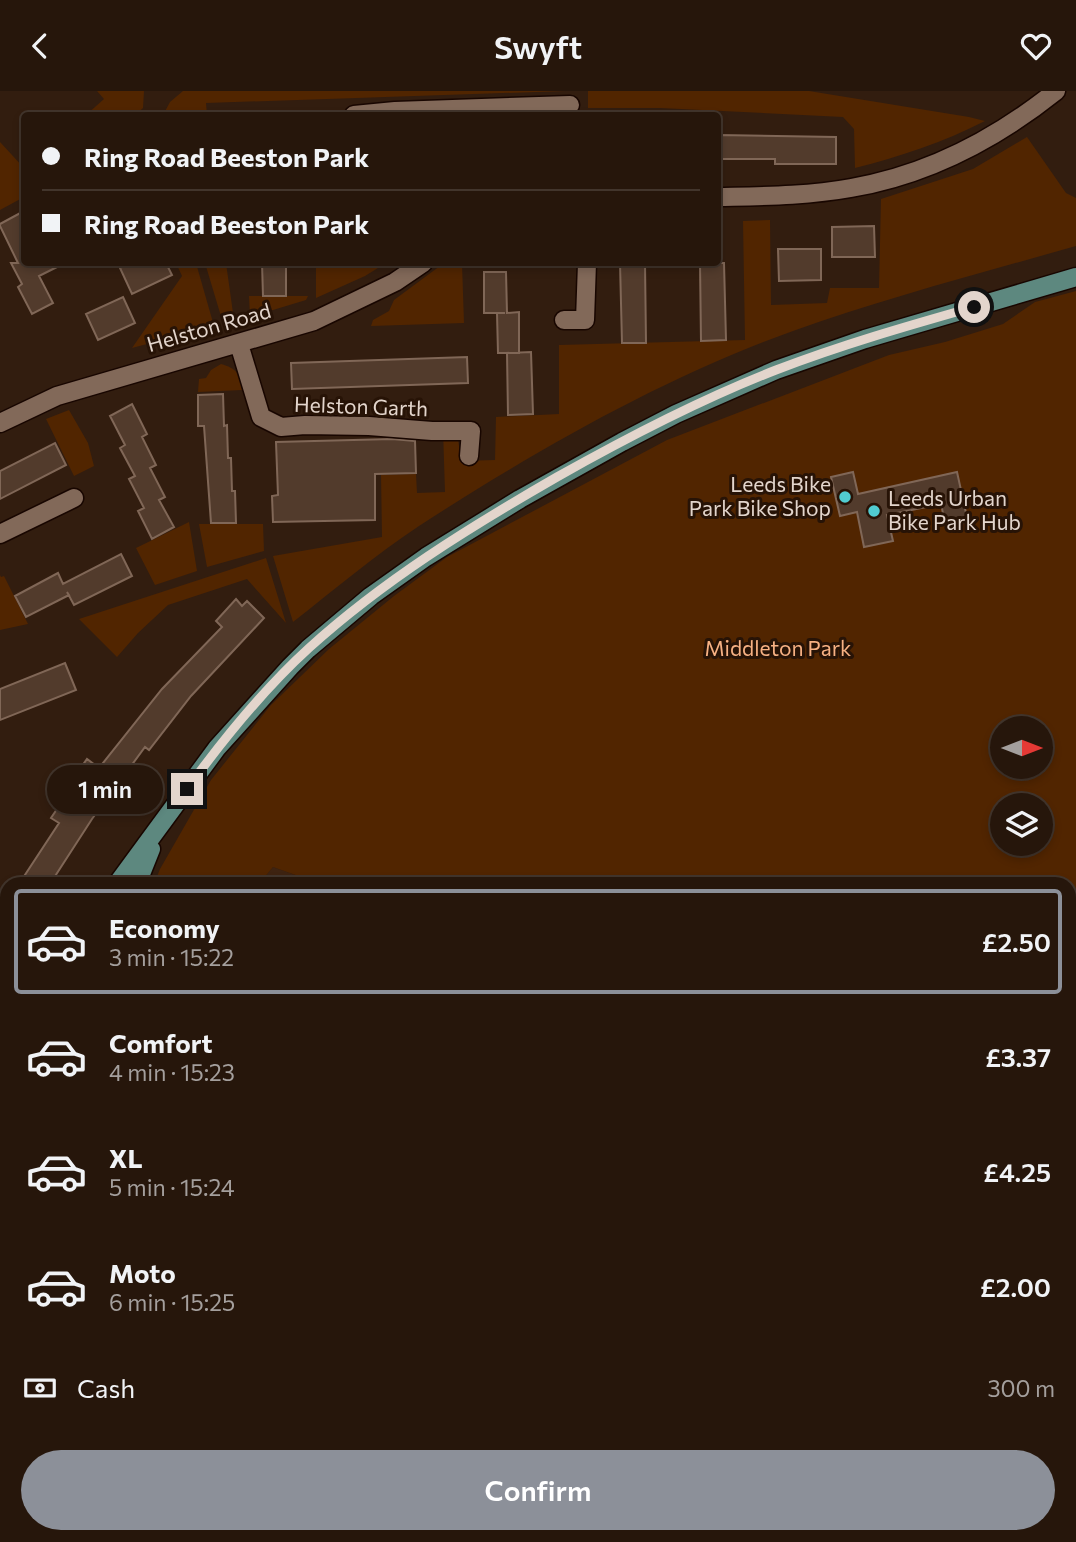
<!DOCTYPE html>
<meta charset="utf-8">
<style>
body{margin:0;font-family:Commissioner,sans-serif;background:#2e1f14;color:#f1f3f6;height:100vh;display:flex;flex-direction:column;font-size:26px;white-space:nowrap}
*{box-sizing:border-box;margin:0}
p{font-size:23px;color:#a49f9d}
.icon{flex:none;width:38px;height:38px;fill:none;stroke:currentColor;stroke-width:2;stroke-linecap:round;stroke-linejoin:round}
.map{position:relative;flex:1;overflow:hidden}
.panel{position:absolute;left:0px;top:786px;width:1076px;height:667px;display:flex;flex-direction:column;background:#26160b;border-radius:21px 21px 0 0;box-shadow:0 4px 10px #0003,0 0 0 2px #42352c}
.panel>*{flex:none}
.guide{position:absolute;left:21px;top:21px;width:700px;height:154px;border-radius:7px;box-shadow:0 4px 10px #0003,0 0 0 2px #42352c;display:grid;align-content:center;height:154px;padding:0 21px;background:#26160b}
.needle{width:46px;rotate:90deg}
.tools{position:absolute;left:990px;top:625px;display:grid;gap:14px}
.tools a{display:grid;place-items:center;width:63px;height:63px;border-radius:50%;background:#26160b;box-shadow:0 4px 10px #0003,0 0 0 2px #42352c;font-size:35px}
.end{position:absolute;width:32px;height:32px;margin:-16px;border:9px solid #e3d5cc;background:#111;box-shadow:0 0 0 4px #111}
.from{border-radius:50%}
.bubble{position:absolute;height:49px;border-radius:24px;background:#26160b;box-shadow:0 4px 10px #0003,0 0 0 2px #42352c;font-size:23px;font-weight:600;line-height:49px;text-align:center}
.guide b{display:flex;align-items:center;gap:24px;height:66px;font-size:26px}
.guide b+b{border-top:2px solid #42352c}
.guide i{width:18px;height:18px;background:#f1f3f6}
ul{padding:12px 0 0;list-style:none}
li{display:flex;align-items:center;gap:21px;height:105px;margin:0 14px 10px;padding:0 7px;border:4px solid transparent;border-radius:7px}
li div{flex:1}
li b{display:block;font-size:26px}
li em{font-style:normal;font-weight:600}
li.on{border-color:#8c9099}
li>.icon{width:63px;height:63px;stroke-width:1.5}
.pay{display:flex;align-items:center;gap:18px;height:77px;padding:0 21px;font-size:26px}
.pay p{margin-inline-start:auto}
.primary-button{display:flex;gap:14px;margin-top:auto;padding:14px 21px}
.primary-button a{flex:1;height:80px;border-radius:42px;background:#8c9099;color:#fff;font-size:28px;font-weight:600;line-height:80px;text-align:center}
header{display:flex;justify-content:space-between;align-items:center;height:91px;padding:0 21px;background:#26160b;font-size:32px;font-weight:600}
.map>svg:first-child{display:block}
</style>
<header><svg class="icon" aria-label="back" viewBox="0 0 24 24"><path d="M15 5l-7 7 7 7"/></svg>Swyft<svg class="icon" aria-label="heart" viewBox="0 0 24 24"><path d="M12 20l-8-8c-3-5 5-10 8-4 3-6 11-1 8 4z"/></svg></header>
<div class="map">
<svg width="1076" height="1451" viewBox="0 0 1076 1451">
<rect width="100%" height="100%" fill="#321d0f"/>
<path fill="#3e2311" d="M273,776l48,17h-62z"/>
<path fill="#512500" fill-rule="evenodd" d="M97,0h47l-1,17 -8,7h-49l18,-16z
M183,0h383l-360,12 1,12h-44l7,-13z
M588,0h221l160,26 16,4c-41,21 -86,36 -130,47l-1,-39 -11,-12 -183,-9h-72z
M1027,46l39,56 10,5v48c-95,27 -190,52 -283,85 -129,46 -260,121 -374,195 -44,29 -85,64 -126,96l-20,-66 109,-19 -1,-62 35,-1 1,19 28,-1 -2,-62 14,1 4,30 34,-1 1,-43 63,-3v-69l186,-5 -2,-119 27,-1 1,85 56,-2 3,-15h49l2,-89 92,-30z
M0,51l24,26v29l-24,13z
M176,172h20l18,63 -82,22 50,-72z
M205,172h21l8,57 -11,3z
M316,172h70l-21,13 -49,22z
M444,172h18l2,60 -93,3 2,-6 16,-9 5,-11z
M1076,200v1251h-861l9,-5h845v-653h-748l-48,-17 -14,17h-105l6,-15 51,-89 60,-75 58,-56 65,-53 53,-39 220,-117 222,-85 56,-13 58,-18 32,-22zM1003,637h38v39h-38zM1003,714h38v38h-38z
M249,205h59l-2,4 -56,17z
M221,273c15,4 21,11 21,26l-44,2 1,-13 7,-1 5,-8z
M69,319l19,33 6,23 -20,10 -28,-57z
M189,431l8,49 -42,14 -19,-37z
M199,433h64l1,27 -57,16z
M266,467l20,65 -39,-44 -79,26 -30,28 -21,24 -38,-38z
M0,484l1,2 3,-1 24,48 -28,6z
M0,1006h7v45l-7,13z"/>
<path fill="#523b2c" stroke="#806757" stroke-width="2" d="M718,44l118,2v27h-61v-5h-57z
M24,120v52h41l-26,13 14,27 -21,11 -14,-27 4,-3 -11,-21h7l-18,-37v-2z
M874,135l1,31h-43v-30z
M778,158h43v31l-42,1z
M131,172h35l6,12 -40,19 -12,-26z
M262,172h24v33h-23z
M620,172h25l1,80h-24z
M700,172h24l2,77 -25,1z
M484,181h22l1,41 12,-1v41h-21l-1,-40h8h-21z
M123,206l12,26 -37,17 -12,-26z
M531,261l2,62 -25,1 -1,-62z
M467,266l1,26 -176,6 -1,-26z
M223,303l1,32 3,-1 1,33h3l1,33h3l1,32h-25l-7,-97h-6v-31z
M132,313l15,30 -5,3 14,28 -6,3 15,29 -6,3 15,27 -22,12 -14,-28 6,-3 -15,-29 6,-3 -15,-28 5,-3 -15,-29z
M392,348l23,2 1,32 -41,1v46l-102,2 -1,-26 6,-1 -2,-53z
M55,352l11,22 -66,34v-28z
M853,381l5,22 99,-22 11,50 -22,5 -5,-23 -54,11 6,26 -29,6 -7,-35 -17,4 -9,-39z
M121,463l11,22 -58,29 -7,-13 2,3 -43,22 -11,-21 43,-23 5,11z
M236,508l6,7 5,-5 17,17 -73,78 -42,54 -4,-3 -53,72 -42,65h-31l40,-61 -8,-5 29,-43 -3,-2 10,-14 12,9 63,-79 60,-62 -6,-6z
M65,572l11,27 -76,30v-31z"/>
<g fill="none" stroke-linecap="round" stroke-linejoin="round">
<g stroke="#180600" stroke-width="21">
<path id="street" d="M354,24l41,-4 175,-6
M718,106c44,-1 89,-1 133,-9 76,-13 145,-49 205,-97
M564,229h21l2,-57
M239,253l22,73 20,10 24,-2 64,1 63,5h39l-2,25
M0,332l57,-27 257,-75 81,-39 28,-19
M0,443l74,-36"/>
</g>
<g stroke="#180600" stroke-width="21">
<path id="secondary" d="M117,793l100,-136 73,-81 18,-18 63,-53 55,-39 94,-58 102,-57 54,-28 100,-44 89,-31 211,-62
M137,793l14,-35
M0,959l7,-12
M0,996h7
M0,1106l7,-12
M142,1446l1,5"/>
</g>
<use href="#street" stroke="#826959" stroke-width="18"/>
<use href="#secondary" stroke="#5d887f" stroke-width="18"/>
</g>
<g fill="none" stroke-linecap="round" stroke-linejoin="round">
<path stroke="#e3d5cc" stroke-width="9" d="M187,698c35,-48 78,-101 122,-141 75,-68 161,-121 248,-171 71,-40 144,-78 219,-107 65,-25 131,-44 198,-63"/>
</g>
<g fill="#51ccd1" stroke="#271306" stroke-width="2.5">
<circle cx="845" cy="406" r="7"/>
<circle cx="874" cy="420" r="7"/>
</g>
<g text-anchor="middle" stroke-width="6" stroke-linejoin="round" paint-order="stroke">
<g font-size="21" fill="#e3d5cc" stroke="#271306">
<text transform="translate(209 237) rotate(-16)" y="7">Helston Road</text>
<text transform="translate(361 316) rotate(2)" y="7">Helston Garth</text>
</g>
<g font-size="21" fill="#e3d5cc" stroke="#271306" text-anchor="end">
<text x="831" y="401">Leeds Bike<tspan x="831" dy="24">Park Bike Shop</tspan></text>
<text x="888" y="415" text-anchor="start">Leeds Urban<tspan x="888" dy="24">Bike Park Hub</tspan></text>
</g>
<g font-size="21" fill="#f7b183" stroke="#271306">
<text x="778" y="565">Middleton Park</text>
</g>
</g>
</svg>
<div class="tools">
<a><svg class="needle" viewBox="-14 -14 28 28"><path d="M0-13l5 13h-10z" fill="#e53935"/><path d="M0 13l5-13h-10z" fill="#a49f9d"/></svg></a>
<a><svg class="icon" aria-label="layers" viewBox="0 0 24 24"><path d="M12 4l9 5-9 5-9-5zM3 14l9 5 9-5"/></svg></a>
</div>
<i class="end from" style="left:974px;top:216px"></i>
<i class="end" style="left:187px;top:698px"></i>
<div class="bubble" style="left:47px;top:674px;width:116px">1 min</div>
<div class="guide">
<b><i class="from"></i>Ring Road Beeston Park</b>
<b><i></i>Ring Road Beeston Park</b>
</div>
<section class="panel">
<ul>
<li class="on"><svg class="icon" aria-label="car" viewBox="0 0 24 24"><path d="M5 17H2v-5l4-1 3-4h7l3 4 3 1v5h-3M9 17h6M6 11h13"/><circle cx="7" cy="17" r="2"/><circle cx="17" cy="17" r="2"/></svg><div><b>Economy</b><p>3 min · 15:22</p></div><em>£2.50</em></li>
<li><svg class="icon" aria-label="car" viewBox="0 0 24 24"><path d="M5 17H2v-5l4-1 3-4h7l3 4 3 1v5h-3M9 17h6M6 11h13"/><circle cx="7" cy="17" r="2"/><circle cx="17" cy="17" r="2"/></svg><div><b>Comfort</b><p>4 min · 15:23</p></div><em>£3.37</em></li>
<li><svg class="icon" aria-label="car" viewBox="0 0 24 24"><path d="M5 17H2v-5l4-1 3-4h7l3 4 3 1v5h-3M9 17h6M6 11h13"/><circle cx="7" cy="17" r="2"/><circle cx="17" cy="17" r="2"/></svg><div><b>XL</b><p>5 min · 15:24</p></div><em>£4.25</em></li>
<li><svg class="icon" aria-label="car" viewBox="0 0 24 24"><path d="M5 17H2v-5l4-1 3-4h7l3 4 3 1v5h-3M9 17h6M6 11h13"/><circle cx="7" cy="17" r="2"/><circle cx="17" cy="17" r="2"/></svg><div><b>Moto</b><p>6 min · 15:25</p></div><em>£2.00</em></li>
</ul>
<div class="pay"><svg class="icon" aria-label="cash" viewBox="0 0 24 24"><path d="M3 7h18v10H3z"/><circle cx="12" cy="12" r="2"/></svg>Cash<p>300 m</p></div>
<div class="primary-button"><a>Confirm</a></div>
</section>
</div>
